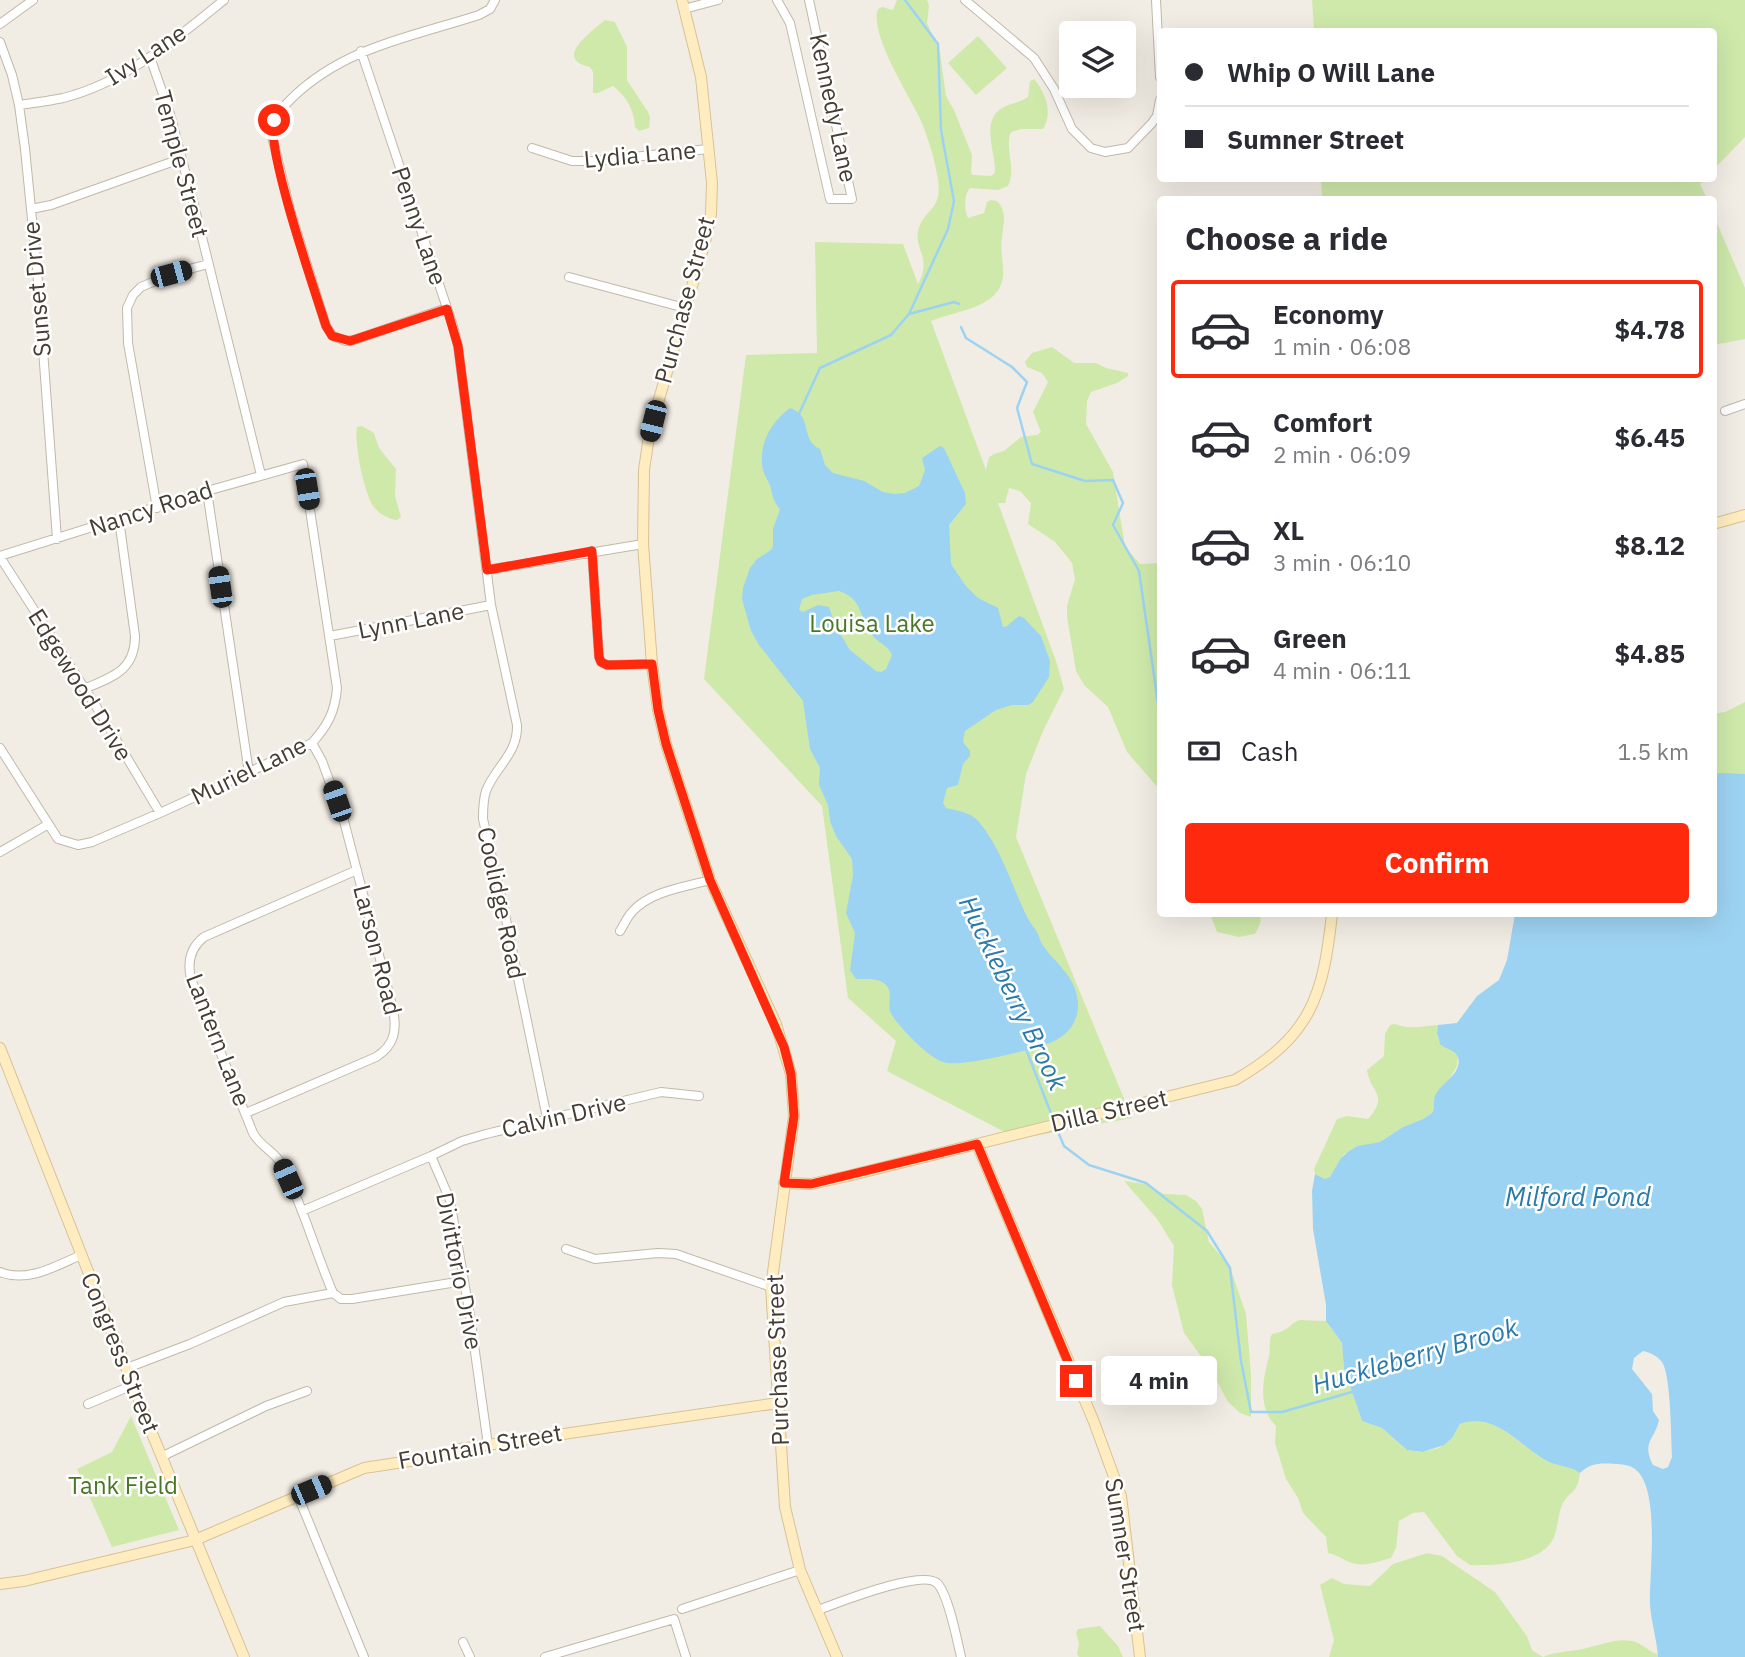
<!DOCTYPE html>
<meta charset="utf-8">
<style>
body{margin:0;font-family:"IBM Plex Sans",sans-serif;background:#f7f7f7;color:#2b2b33;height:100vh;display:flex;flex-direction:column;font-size:26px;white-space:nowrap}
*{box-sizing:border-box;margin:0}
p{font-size:23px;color:#7c7c81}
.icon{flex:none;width:38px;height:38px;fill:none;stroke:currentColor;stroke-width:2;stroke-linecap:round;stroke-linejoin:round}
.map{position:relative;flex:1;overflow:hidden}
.panel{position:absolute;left:1157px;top:196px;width:560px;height:721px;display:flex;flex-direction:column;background:#fff;border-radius:7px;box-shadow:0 7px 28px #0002}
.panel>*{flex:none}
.hud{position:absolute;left:1157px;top:28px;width:560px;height:154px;border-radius:7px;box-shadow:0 7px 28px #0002;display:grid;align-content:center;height:154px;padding:0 28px;background:#fff}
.buttons{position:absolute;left:1059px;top:21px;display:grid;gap:14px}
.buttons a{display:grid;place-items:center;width:77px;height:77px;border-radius:7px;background:#fff;box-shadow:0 7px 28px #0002;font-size:35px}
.end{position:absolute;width:32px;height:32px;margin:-16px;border:9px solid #ff290e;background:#fff;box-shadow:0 0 0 4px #fff}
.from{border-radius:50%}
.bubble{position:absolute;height:49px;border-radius:7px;background:#fff;box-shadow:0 7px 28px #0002;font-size:23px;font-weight:700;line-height:49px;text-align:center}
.car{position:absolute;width:21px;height:42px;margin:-21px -10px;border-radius:9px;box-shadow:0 0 5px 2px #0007;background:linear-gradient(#222 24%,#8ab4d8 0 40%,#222 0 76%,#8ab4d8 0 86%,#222 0)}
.hud b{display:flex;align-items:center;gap:24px;height:66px;font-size:26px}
.hud b+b{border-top:2px solid #e1e1e2}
.hud i{width:18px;height:18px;background:#2b2b33}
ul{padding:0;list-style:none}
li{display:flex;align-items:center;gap:21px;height:98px;margin:0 14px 10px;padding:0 14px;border:4px solid transparent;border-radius:7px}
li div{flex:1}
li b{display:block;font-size:26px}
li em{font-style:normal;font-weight:700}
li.active{border-color:#ff290e}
li>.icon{width:63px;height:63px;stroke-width:1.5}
h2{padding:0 28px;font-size:32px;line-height:84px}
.pay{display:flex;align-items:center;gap:18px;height:77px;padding:0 28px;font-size:26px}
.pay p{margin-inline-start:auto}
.action{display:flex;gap:14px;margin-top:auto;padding:14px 28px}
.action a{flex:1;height:80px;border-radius:7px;background:#ff290e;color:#fff;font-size:28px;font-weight:700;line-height:80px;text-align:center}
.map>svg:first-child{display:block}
</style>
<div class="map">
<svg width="1745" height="1657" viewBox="0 0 1745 1657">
<rect width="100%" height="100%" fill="#f2ede4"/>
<path fill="#cfe9ab" d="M897,0h30l2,6 -2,17 13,29 6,44 8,14 18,45 -1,17 2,3 18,1 4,-3c1,-21 -15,-51 7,-65 8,-5 18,-5 26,-11l2,-16 4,-2c12,14 19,34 9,50h-22l-10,3c-7,18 6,36 -3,54l-10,4 -28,-2c-6,6 -6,22 -2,30l16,-5 3,-11 4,-2 6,1c11,11 6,24 5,37 -2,13 2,26 1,39 -4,32 -49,34 -72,44l55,149 3,-13 5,-3 10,-3 17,-14 16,-2 4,-3 -8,-20 15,-30 -6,-9 -15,-6 -2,-5 7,-9 20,-6 22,16h22l10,5 22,5v3l-11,7 -26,9 -4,9 -1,23 27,48 12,75 15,17 20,-1v227l-33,-38 -19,-45 -24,-22 -8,-14 -9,-54v-11l8,-27 -3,-16 -17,-21 -27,-18 3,-21 -11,-12 -11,-3 -4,15h-7l58,158 8,28 -21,42 -17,43 -10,63 116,281 -114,21 -131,-68 9,-30 -48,-43 -26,-192 -118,-127 42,-324 71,-2 -2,-111 88,2 15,40c14,-26 -3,-33 0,-52 4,-23 25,-20 20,-52 -3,-20 -9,-39 -16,-57 -11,-25 -54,-90 -44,-114l4,-2 11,3z
M1312,0h433v137l-32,33v-138l-399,-1z
M605,20l10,2 12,25v33l21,32 2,5 -1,11 -10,3 -4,-4c-1,-17 -8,-30 -22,-41l-15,7h-5v-21l-3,-5c-38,-8 2,-36 15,-47z
M978,36l29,32 -31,27 -28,-32z
M1321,179h384l-5,5 7,15h-385z
M1713,214l32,74v51l-32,6z
M362,426l12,7 5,15 17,21 -1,27 6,21 -4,3c-9,-1 -18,-6 -24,-14 -9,-14 -19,-62 -16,-79z
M1745,702v72h-32v-60l12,-2z
M1210,914h51l-1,10 -5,10 -16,3 -22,-5z
M1395,1024c15,6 28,2 43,1 -3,24 7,18 20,30l-1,11 -11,19 -9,7 -5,21 -9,6 -20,8 -23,15 -36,12 -14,24 -5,1 -10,-5 -1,-5 23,-50 10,-3 21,3c22,-25 2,-26 -1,-49l17,-14 1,-22 5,-9z
M1124,1181l21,3 19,10 22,1 10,6 6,8 7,33 21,25 16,47 5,61v42l-11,-4 -12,-11 -18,-34 -26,-35 -12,-48 2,-39 -17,-27z
M1300,1320l26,1 16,22 2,26 18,52 20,7 25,22 16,2 16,-4 16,-15 5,-9c36,-13 60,23 89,38 10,4 23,5 31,11 -3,23 -10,16 -18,32 -4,10 -4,22 -8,32 -11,27 -60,29 -84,28l-13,-9 -33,-44 -11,1 -14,8 -3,27 -5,10c-11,3 -24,8 -35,6 -10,-2 -18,-9 -28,-11l-2,-16 -23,-24 -5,-15 -12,-19 -11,-36 1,-17c-19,-18 -13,-47 -7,-70 2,-8 -1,-15 3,-22 18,-3 16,-10 28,-14z
M131,1416l48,114 -67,17 -35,-78 35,-17z
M1427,1553l15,3 53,36 32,44 5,14 11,7c12,-5 21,-5 33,-7 18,-2 39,-13 56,-9 10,2 16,10 25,13l1,3h-329l5,-17 -14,-55 12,-7 12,6 26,2 23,-22z
M1100,1626l18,20 5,11h-44l-2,-3 2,-11 -3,-10 2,-4z"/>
<path fill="#9dd3f2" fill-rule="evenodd" d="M790,408c24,8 9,31 30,41l5,16 8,8 31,8 19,11 11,2 11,-1 14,-7 6,-16 -3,-12 18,-12 4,2 21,45 1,11 -17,21 2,39 15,22 12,12 20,10 5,19 4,-1 12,-10 5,2 17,18 9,25 -1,16 -16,25 -5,3h-16l-16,5 -31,21 -2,11 7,9v5l-7,8 -5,21 -11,3 -4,15 3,5c12,3 25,4 33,14 22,26 33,64 48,95 3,6 8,11 11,17 2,4 2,7 4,10 12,18 31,30 35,52 5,24 -9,41 -30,48 -20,7 -87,24 -104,18 -13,-3 -49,-39 -53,-51 -2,-7 1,-14 -1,-21 -4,-13 -22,-11 -33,-11l-6,-9 5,-37 -9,-20 7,-38 -1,-16 -16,-23 -6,-15 -2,-16 -9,-20 1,-17 -10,-19 -7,-48 -44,-56 -8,-14 -9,-32 1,-11 7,-20 7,-9 14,-9 2,-4v-17l7,-20c-6,-7 -7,-11 -9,-20 -1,-6 -5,-10 -7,-16 -8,-24 6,-51 26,-65zM839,591c26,9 19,27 33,44 6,8 16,10 20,20l-6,14 -5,3 -5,-1 -26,-21 -14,-23 -7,-20 -11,-2 -15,7 -4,-2 3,-11 10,-4z
M1721,773l24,1v883h-87c-1,-17 -7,-35 -8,-53 -1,-31 11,-115 -15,-135 -5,-4 -14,-5 -20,-5 -15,-1 -24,-1 -35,9 -8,-6 -21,-7 -31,-11 -29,-15 -53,-51 -89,-38l-8,14 -8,7 -21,7 -16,-2 -25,-22 -20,-7 -18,-52 -2,-26 -16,-22v-16l-13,-76 -1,-38 3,-17 10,5 5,-2 11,-19 8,-7 9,-5 22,-4 23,-15 20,-8 9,-6c3,-6 1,-12 3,-17 5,-13 28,-22 23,-39 -2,-7 -13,-8 -18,-13l-3,-11 1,-8 19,-2 20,-27 22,-16 8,-20 8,-46h198v-140zM1643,1351c8,2 13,4 19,11 9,13 9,76 10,95l-4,10 -5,2 -10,-4c-12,-24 2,-25 6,-45l-6,-9 -1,-17 -20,-25 2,-11z"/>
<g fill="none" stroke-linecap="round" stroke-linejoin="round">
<path stroke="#9dd3f2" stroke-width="2.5" d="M909,314l45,-12 5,2
M961,327l5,11 46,29 15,15 -10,26 15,56 53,17 28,-1 10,23 -10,22 26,46 21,146
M798,416l22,-48 71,-33 18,-21 39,-85 6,-28 -13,-71 -3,-86 -33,-44
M1026,1049l28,72
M1056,1127l8,19 25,19 57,18 61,48 23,37 11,93 10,51h31l70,-20"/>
<g stroke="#c1b8a9" stroke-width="10">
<path id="street" d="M777,0l13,23 40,176h22l-43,-199
M965,0l69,58 20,31 18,40 19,19 14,4 23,-4 24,-25 5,-7 3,-16
M1156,0l4,77
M684,9l34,-9
M0,24l33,-24
M0,42l12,33 7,30 6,44 12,120 20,270
M361,51l92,275 5,20 33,259 26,120c1,29 -22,42 -31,66 -3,9 -3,18 -3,28l20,86 44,213
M150,57l20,57 26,99 65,262
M19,105c15,-2 30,-4 44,-7 61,-15 113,-59 161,-98
M532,148l40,13h24l112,-12
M31,209l20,-4 129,-46
M569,277l116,31
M447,308l-93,32 -8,1 -13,-5 -7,-10 -36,-116 -18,-74c-1,-16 8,-26 19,-37 53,-52 120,-62 188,-84l11,-6 5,-9
M1725,411l20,-7
M207,491l42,282
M157,508l-29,-165 -1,-35 6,-13 8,-8 30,-13 37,-10
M592,551l7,106 2,5 6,3 45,-1
M0,556l207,-65 96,-27 34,224c-2,24 -9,37 -25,55l-152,70 -68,29 -14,3 -20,-6 -58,-91
M0,557l99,154 61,102
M487,570l156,-26
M330,636l161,-31
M84,689c28,-12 51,-18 51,-53l-16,-117
M0,852l47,-27
M620,931c4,-6 7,-14 12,-19 18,-21 53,-25 78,-32
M246,1113l130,-56c19,-12 21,-27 17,-48l-49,-188 -22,-60 -10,-18
M431,1156l31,-15 24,-7 175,-42 38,4
M302,1211l129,-55 19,44 20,116 18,129
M566,1249l29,10 63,-6 18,1 95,33
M0,1272c28,11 56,-6 81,-17
M333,1293c-18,-42 -30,-87 -51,-128 -7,-14 -21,-17 -29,-32l-62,-154c-4,-17 -1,-31 13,-42l153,-67
M127,1368l63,-24 94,-42 49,-9 8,6h11l111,-18
M88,1404l45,-19
M161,1457l105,-51 41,-15
M298,1496l66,161
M682,1609l118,-39
M818,1610c20,-7 106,-42 120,-26 11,13 19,56 23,73
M463,1642l7,15
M545,1657l129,-38 12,38"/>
</g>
<g stroke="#d7c294" stroke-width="12">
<path id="secondary" d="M682,0l19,77 11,106 -1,31 -6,28 -48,164 -8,30 -5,34 -1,74 9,120 6,46 8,34 44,136 66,144 15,50 3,42 -23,171 14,220 15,63 37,87
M1713,524l32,-9
M0,1048l149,378 95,231
M977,1144l117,278 27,74 19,161
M784,1183l27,1 37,-8 387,-96c76,-44 88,-83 97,-166
M0,1584l24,-3 171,-41 169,-72 85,-13 11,-6 318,-46"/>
</g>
<use href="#street" stroke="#fff" stroke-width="8"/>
<use href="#secondary" stroke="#ffedc1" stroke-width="10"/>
</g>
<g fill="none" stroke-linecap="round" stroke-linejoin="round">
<path stroke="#ff290e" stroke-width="9" d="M274,120c-9,27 41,171 52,206l6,10 18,5 97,-32 11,37 29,224 105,-19 7,106 2,5 6,3 45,-1 6,46 8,34 44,136 74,167 7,27 3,42 -10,67 27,1 166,-40 99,237"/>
</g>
<g text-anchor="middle" stroke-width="5" stroke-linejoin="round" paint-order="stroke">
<g font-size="24" fill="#453d34" stroke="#fff">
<text transform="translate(146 55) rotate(-33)" y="8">Ivy Lane</text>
<text transform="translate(833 108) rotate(78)" y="8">Kennedy Lane</text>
<text transform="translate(640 155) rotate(-5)" y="8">Lydia Lane</text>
<text transform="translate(181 164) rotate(75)" y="8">Temple Street</text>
<text transform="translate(419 226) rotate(71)" y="8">Penny Lane</text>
<text transform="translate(37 289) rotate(-95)" y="8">Sunset Drive</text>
<text transform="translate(685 300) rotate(-75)" y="8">Purchase Street</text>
<text transform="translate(151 509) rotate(-18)" y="8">Nancy Road</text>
<text transform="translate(411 621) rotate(-11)" y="8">Lynn Lane</text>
<text transform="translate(80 685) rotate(58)" y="8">Edgewood Drive</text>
<text transform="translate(249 771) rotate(-26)" y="8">Muriel Lane</text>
<text transform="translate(501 903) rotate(78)" y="8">Coolidge Road</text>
<text transform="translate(377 950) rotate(76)" y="8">Larson Road</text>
<text transform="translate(218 1040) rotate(69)" y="8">Lantern Lane</text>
<text transform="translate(1109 1111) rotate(-13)" y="8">Dilla Street</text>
<text transform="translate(564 1116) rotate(-13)" y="8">Calvin Drive</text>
<text transform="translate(459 1271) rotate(79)" y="8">Divittorio Drive</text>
<text transform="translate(120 1353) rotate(68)" y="8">Congress Street</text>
<text transform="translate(778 1360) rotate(-92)" y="8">Purchase Street</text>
<text transform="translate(480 1447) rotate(-10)" y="8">Fountain Street</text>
<text transform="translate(1125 1555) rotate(81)" y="8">Sumner Street</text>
</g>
<g font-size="24" fill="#487826" stroke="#fff">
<text x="872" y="632">Louisa Lake</text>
<text x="123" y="1494">Tank Field</text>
</g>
<g font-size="26" font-style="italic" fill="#297aab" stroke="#fff">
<text transform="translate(1013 993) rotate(64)" y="9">Huckleberry Brook</text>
<text x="1578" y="1206">Milford Pond</text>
<text transform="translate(1415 1356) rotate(-16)" y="9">Huckleberry Brook</text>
</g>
</g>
</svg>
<div class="buttons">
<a><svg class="icon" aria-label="layers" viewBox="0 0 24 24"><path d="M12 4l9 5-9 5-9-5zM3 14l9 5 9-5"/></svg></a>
</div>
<i class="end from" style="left:274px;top:120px"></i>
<i class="end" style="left:1076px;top:1381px"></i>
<div class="bubble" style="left:1101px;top:1356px;width:116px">4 min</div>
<i class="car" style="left:171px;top:274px;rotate:75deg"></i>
<i class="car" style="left:653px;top:421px;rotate:194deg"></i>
<i class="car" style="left:307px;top:489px;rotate:171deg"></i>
<i class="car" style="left:220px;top:587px;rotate:352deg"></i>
<i class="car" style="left:337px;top:801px;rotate:341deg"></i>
<i class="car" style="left:288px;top:1179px;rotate:336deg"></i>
<i class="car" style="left:311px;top:1490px;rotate:67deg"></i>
<div class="hud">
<b><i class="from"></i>Whip O Will Lane</b>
<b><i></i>Sumner Street</b>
</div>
<section class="panel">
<h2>Choose a ride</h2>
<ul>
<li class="active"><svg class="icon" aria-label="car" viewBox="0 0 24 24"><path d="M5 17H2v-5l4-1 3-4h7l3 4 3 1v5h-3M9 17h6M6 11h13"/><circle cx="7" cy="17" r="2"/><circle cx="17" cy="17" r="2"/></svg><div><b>Economy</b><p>1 min · 06:08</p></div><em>$4.78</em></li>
<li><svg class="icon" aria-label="car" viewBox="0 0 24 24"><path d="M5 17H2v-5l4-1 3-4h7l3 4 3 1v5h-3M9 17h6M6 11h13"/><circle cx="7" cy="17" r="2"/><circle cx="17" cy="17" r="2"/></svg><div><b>Comfort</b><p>2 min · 06:09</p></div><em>$6.45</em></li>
<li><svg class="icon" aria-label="car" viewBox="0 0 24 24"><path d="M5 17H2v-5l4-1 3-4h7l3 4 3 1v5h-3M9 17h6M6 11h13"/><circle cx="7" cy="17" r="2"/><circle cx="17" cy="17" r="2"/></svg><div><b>XL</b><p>3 min · 06:10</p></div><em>$8.12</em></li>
<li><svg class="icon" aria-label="car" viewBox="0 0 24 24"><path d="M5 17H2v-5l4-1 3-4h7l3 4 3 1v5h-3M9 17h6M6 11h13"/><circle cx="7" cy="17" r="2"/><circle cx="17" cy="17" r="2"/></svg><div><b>Green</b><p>4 min · 06:11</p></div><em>$4.85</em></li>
</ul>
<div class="pay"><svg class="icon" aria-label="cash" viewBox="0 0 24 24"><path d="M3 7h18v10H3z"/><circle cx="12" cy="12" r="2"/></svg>Cash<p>1.5 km</p></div>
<div class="action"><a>Confirm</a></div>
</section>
</div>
